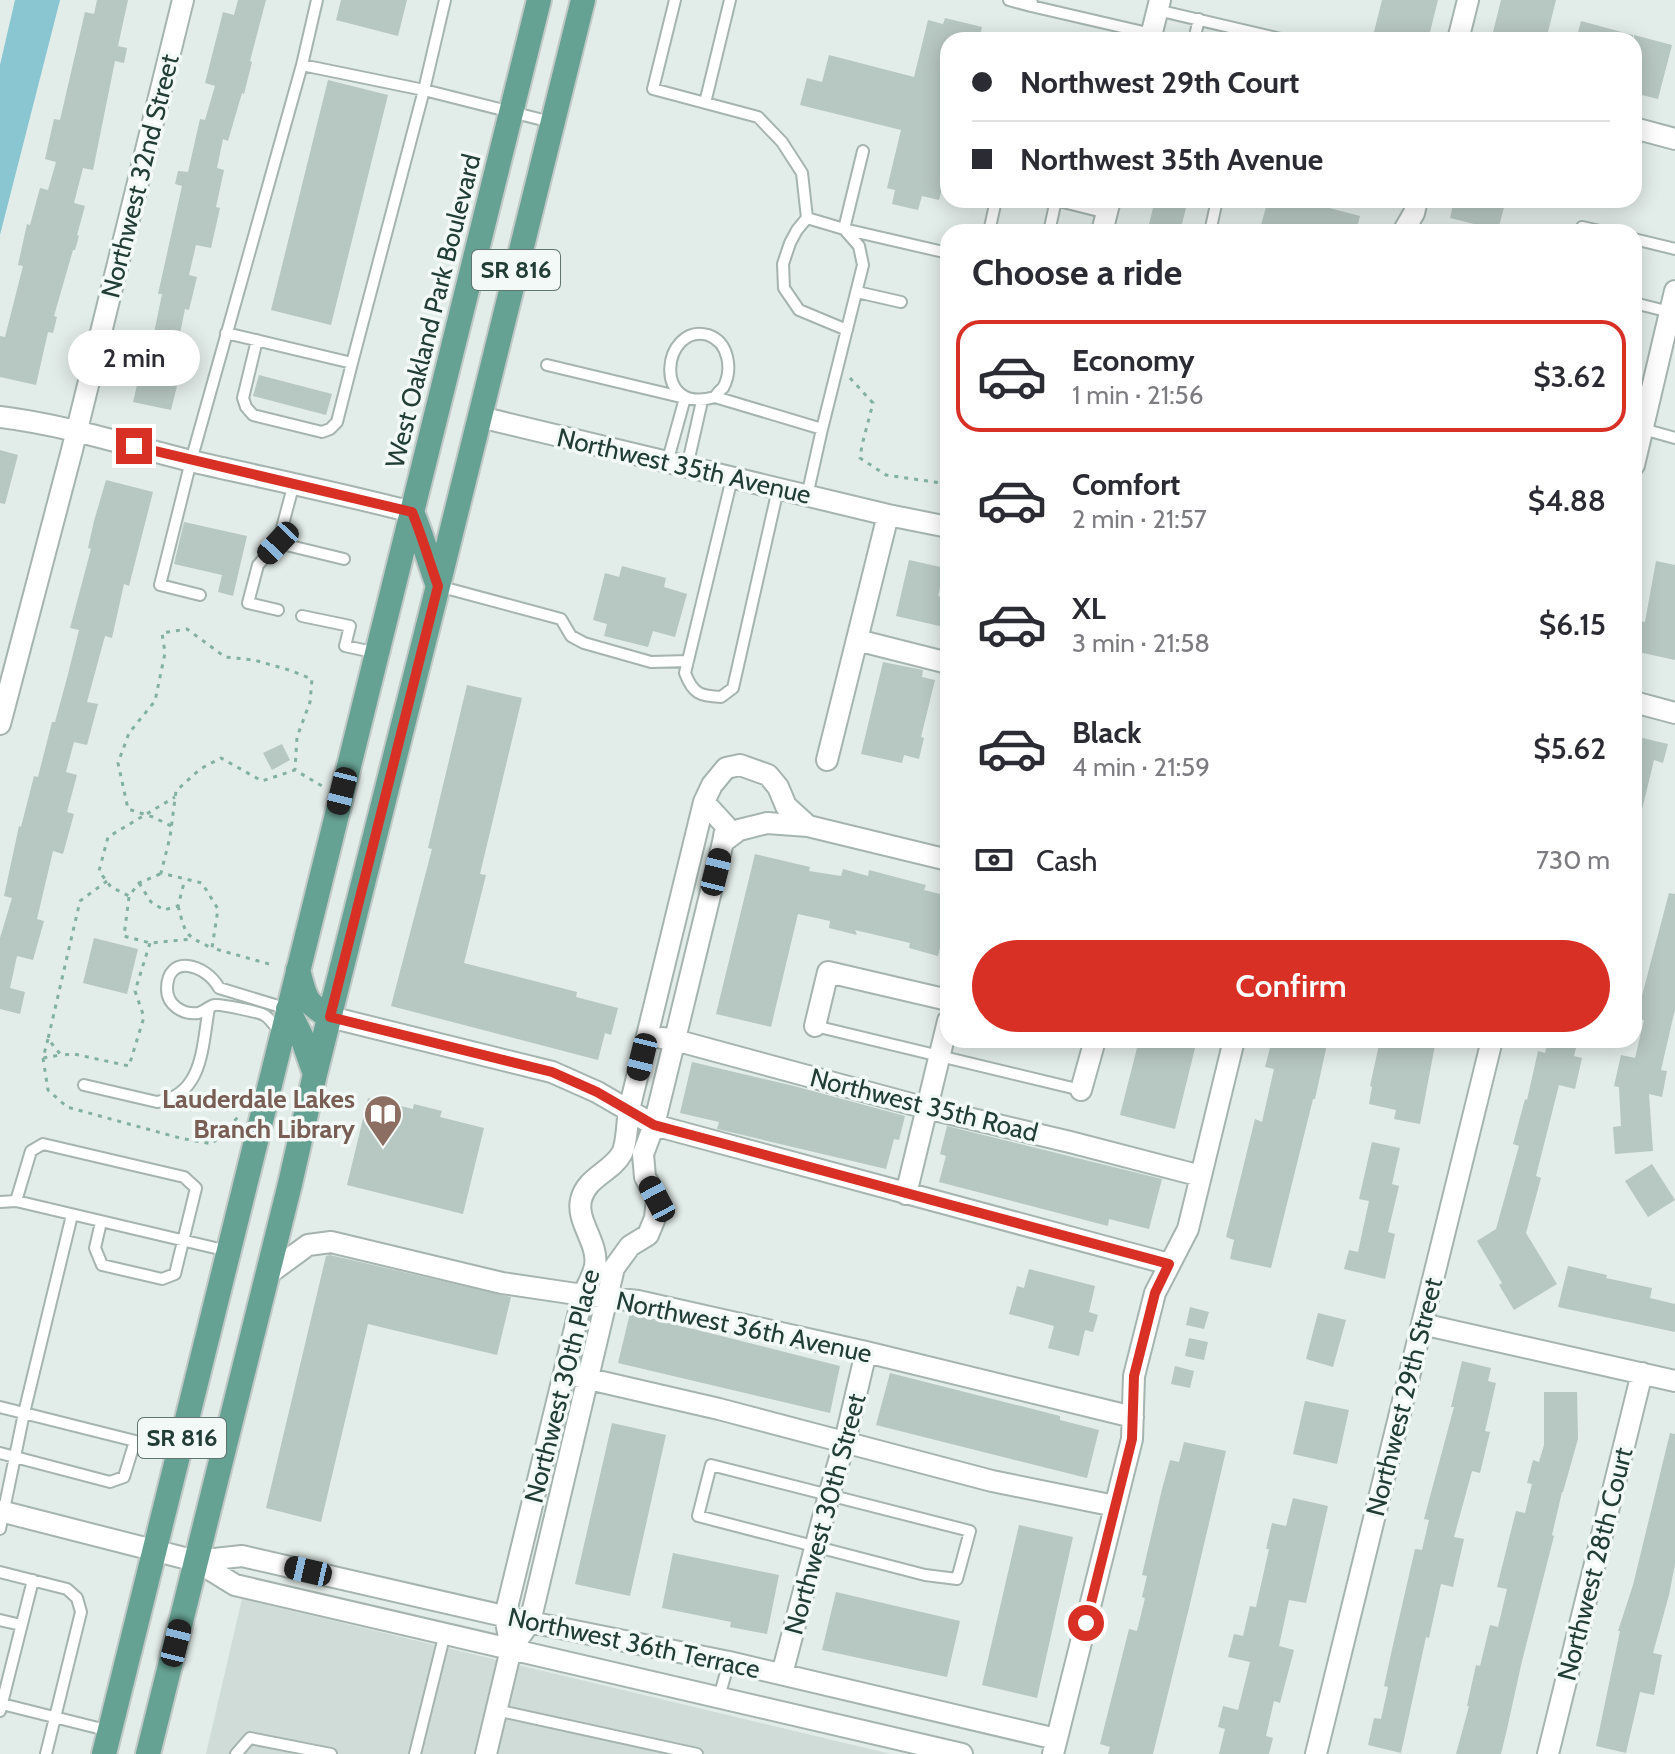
<!DOCTYPE html>
<meta charset="utf-8">
<style>
body{margin:0;font-family:Cabin,sans-serif;background:#f7f7f7;color:#2b2b33;height:100vh;display:flex;flex-direction:column;font-size:30px;white-space:nowrap}
*{box-sizing:border-box;margin:0}
p{font-size:26px;color:#7c7c81}
.icon{flex:none;width:44px;height:44px;fill:none;stroke:currentColor;stroke-width:2;stroke-linecap:round;stroke-linejoin:round}
.map{position:relative;flex:1;overflow:hidden}
.panel{position:absolute;left:940px;top:224px;width:702px;height:824px;display:flex;flex-direction:column;background:#fff;border-radius:24px;box-shadow:0 4px 20px #0003}
.panel>*{flex:none}
.guide{position:absolute;left:940px;top:32px;width:702px;height:176px;border-radius:24px;box-shadow:0 4px 20px #0003;display:grid;align-content:center;height:176px;padding:0 32px;background:#fff}
.end{position:absolute;width:36px;height:36px;margin:-18px;border:10px solid #d93025;background:#fff;box-shadow:0 0 0 4px #fff}
.from{border-radius:50%}
.bubble{position:absolute;height:56px;border-radius:28px;background:#fff;box-shadow:0 4px 20px #0003;font-size:26px;font-weight:600;line-height:56px;text-align:center}
.car{position:absolute;width:24px;height:48px;margin:-24px -12px;border-radius:10px;box-shadow:0 0 6px 2px #0007;background:linear-gradient(#222 24%,#8ab4d8 0 40%,#222 0 76%,#8ab4d8 0 86%,#222 0)}
.guide b{display:flex;align-items:center;gap:28px;height:76px;font-size:30px}
.guide b+b{border-top:2px solid #e1e1e2}
.guide i{width:20px;height:20px;background:#2b2b33}
ul{padding:0;list-style:none}
li{display:flex;align-items:center;gap:24px;height:112px;margin:0 16px 12px;padding:0 16px;border:4px solid transparent;border-radius:24px}
li div{flex:1}
li b{display:block;font-size:30px}
li em{font-style:normal;font-weight:600}
li.current{border-color:#d93025}
li>.icon{width:72px;height:72px;stroke-width:1.5}
h2{padding:0 32px;font-size:36px;line-height:96px}
.pay{display:flex;align-items:center;gap:20px;height:88px;padding:0 32px;font-size:30px}
.pay p{margin-inline-start:auto}
.primary-button{display:flex;gap:16px;margin-top:auto;padding:16px 32px}
.primary-button a{flex:1;height:92px;border-radius:48px;background:#d93025;color:#fff;font-size:32px;font-weight:600;line-height:92px;text-align:center}
.map>svg:first-child{display:block}
</style>
<div class="map">
<svg width="1675" height="1754" viewBox="0 0 1675 1754">
<rect width="100%" height="100%" fill="#e2ece8"/>
<path fill="#d0dcd7" d="M242,1599l649,155h-685z"/>
<path fill="#89c6d2" d="M15,0h45l-60,235v-170z"/>
<path fill="#b7c7c1" d="M97,0h31l-10,46 9,2 -3,15 -9,-2 -22,109 -10,-2 -9,35 11,3 -8,29 2,1 -4,14h-2l-19,66 3,1 -4,16 -5,-1 -12,53 -36,-8v-41l5,1 18,-71 -5,-1 9,-41 3,1 10,-37 8,2 8,-28 -11,-3 9,-40 6,1 25,-108 9,2z
M238,0h28l-16,61 2,1 -8,32 -2,-1 -14,48 -5,-2 -6,29 7,2 -8,37 4,1 -9,40 -15,-3 -7,30 8,2 -8,33 -4,-1 -9,44 -9,-2 -6,32 16,3 -6,24 -38,-8 13,-56 -7,-1 3,-15 12,3 8,-39h-4l24,-108 -7,-2 3,-13 10,1 12,-53 5,1 10,-34 -10,-3 18,-71 11,3z
M341,0h66l-9,36 -62,-16z
M1382,0h56l-10,40h-21l-33,-8z
M1501,0h55l-10,40h-55z
M945,18l37,9 -3,13h-31v126l-9,34 -17,-4 -4,14 -26,-6 3,-14 -8,-2 14,-58 -101,-25 7,-27 15,4 7,-27 85,22 14,-57 15,4z
M1581,21l52,14v5h-57z
M1634,35l38,10 -14,54 -24,-6z
M328,80l60,15 -57,230 -60,-15z
M1155,200h33l-8,32h-33z
M1268,200h31l61,16 -4,16h-97z
M1454,200h52l-8,30 -48,-12z
M259,375l73,19 -6,21 -73,-19z
M0,450l18,5 -13,49 -5,-1z
M106,480l47,12 -24,94 -5,-2 -12,54 -7,-2 -18,66 11,2 -11,41 -13,-3 -8,30 11,3 -10,37 7,2 -11,40 -10,-3 -16,68 7,2 -11,39 -16,-4 -7,32 15,4 -5,22 -20,-5v-71l12,-40 -8,-2 15,-70 2,1 13,-51 4,1 14,-55h3l12,-44 12,-48 -9,-2 21,-79 -3,-1 6,-27z
M184,522l63,14 -14,60 -15,-4 4,-17 -48,-11z
M909,560l36,8 -7,28 10,2v30l-52,-12z
M1656,561l19,4v95l-41,-9v-31l11,2z
M622,566l44,12 -2,9 23,7 -12,43 -22,-6 -5,16 -44,-11 3,-12 -14,-4 12,-47 14,4z
M883,662l40,8 -1,7 13,3 -14,57 3,1 -5,21 -15,-4 -2,8 -41,-9z
M467,685l55,13 -42,176 6,1 -22,88 113,29 -1,5 42,11 -7,27 -6,-2 -7,27 -207,-54 41,-157 -4,-1z
M1634,736l34,8 -5,19 -9,-3 -14,58 -6,-1z
M282,744l8,16 -18,10 -9,-17z
M755,854l55,13 -1,4 32,5 2,-7 25,7 1,-6 57,15 -2,5 24,6v41l-3,13 -5,-2 -2,8 -29,-8 1,-5 -55,-13 2,5 -28,-7 1,-7 -32,-7 -27,113 -55,-13z
M1669,893l6,1v115l-14,61 6,1 -5,26 -13,-3 4,57 -38,3 -2,-27 8,-1 -2,-39 -5,-1 7,-31 14,3 9,-38 -8,-2z
M94,938l44,11 -11,45 -44,-11z
M1139,1040h58l-22,89 -55,-14z
M1272,1040h56l-13,59h-2l-42,169 -41,-9 4,-19 -8,-3 29,-118 7,3 12,-53 -9,-2z
M1380,1040h56l-16,84 -26,-5 2,-9 -27,-6 3,-17 -2,-1z
M1548,1040h30l-4,16 8,2 -7,31 -16,-4 -23,91 5,2 -15,55 31,51 -43,26 -15,-25 3,-2 -25,-42 19,-12 23,-83 -6,-2 12,-45 2,1 11,-49 7,2z
M692,1062l102,24 111,30 -6,24 -5,-1 -8,30 -169,-40 2,-7 -39,-9z
M368,1098l45,11 1,-5 28,7 -2,6 44,11 -21,86 -116,-29z
M947,1126l215,53 -13,50 -40,-10 -1,7 -169,-44 7,-26 -6,-2z
M1372,1142l28,6 -8,36 7,2 -11,46 7,2 -10,45 -41,-10 5,-19 9,2 11,-51 -10,-2z
M1652,1164l23,36 -27,17 -23,-36z
M330,1255l181,42 -14,58 -129,-31 -47,198 -55,-14 60,-252z
M1568,1266l39,9 -1,3 46,10 -2,10 25,6v28l-117,-25z
M1029,1269l66,17 -6,26 9,3 -5,17 -8,-2 -6,26 -31,-8 6,-22 -45,-12 8,-28 7,2z
M1190,1307l19,5 -5,17 -18,-4z
M630,1313l210,53 -10,47 -212,-50z
M1318,1313l28,7 -13,47 -27,-8z
M1189,1338l19,4 -4,18 -19,-4z
M1462,1361l29,7 -3,13 8,2 -11,48 5,1 -10,41 -8,-2 -18,66 10,2 -11,48 -12,-3 -12,54 -3,-1 -25,116 -33,-8 6,-27 7,1 7,-32 -4,-1 9,-41 22,-96 7,1 7,-30 -5,-1 30,-112h-3z
M1175,1366l19,5 -4,17 -19,-4z
M890,1373l170,43v4l39,10 -12,48 -211,-53z
M1544,1392h33l1,47 -15,53h-1l-10,43 2,1 -32,125 -15,68 -6,25h-45l13,-48h-2l9,-41 4,1 10,-41 8,2 9,-38 -10,-2 19,-76 9,2 7,-29 -5,-1 6,-23 6,2 5,-17z
M1305,1401l44,9 -12,54 -44,-10z
M612,1423l54,12 -36,161 -55,-12z
M1670,1433l5,1v130l-6,31 -16,58 9,2 -8,40 -14,-3 -14,61 -30,-7 24,-115h-2l15,-46z
M1184,1442l42,9 -37,157 -36,146h-45l2,-7 -10,-3 29,-115 8,2 8,-33 -3,-1 5,-21 -5,-1 20,-86 8,-29 9,2z
M1293,1498l35,8 -22,97 -17,-3 -10,46 15,4 -14,53 -6,-2 -8,35 7,2 -4,16h-50l6,-25 -7,-2 5,-21 15,4 12,-48 -22,-5 6,-23 9,2 7,-30 6,1 13,-58h-3l6,-26 14,3z
M1019,1525l54,12 -36,161 -55,-13z
M673,1553l106,22 -12,59 -37,-7 1,-5 -69,-14z
M836,1592l124,29 -13,56 -125,-27z"/>
<g fill="none" stroke-linecap="round" stroke-linejoin="round">
<g stroke="#a5b4af" stroke-width="14">
<path id="service" d="M675,0l-22,89 105,28 24,25 20,31 5,45 -10,12 -7,13 -7,21 1,24 15,22 48,20
M1009,0l22,6 1,-3
M1031,6l121,28
M1157,10l128,30
M1194,40l5,-21
M302,65l15,-65
M705,103l25,-103
M863,151l-19,78 104,24
M1055,200l52,13
M807,218l37,11 15,17 4,19 -41,164
M989,232l7,-32
M1049,232l7,-32
M1210,232l7,-32
M1580,232l2,-5 22,5
M1634,239l41,10
M857,292l44,10
M1634,303l36,9
M226,333l126,30 72,-273 21,-90
M257,340l-14,58 3,9 7,8 69,17 8,-3 7,-7 15,-59
M547,365l138,33 -18,65
M715,397c0,-1 7,-9 8,-9 10,-18 6,-46 -15,-53 -45,-13 -58,81 7,62l107,32 -15,67
M1643,429l32,9
M687,467l15,-66
M732,478l-47,195c8,21 15,23 36,24l12,-9 45,-199
M294,483l-16,60 66,16
M438,586l123,33 10,17 13,7 67,19 37,-1
M200,595l-40,-10 31,-124 111,-396 122,25 127,32
M278,610l-30,-7 10,-38 20,-22
M302,616l48,10 -5,20 32,7
M815,1026l266,64
M281,1033c-5,-5 -11,-15 -17,-18 -5,-3 -44,-11 -49,-10 -6,1 -11,7 -17,8 -15,2 -31,-8 -31,-24 0,-36 39,-25 52,-1l69,21
M84,1085l73,17c47,-7 45,-57 52,-94
M16,1201l15,-50 12,-7 141,33 12,11 -21,86 -13,5 -60,-14 -7,-17 6,-26
M0,1202l16,-1 212,50
M0,1407l179,45
M0,1453l110,29 14,-5 11,-36
M711,1465l259,66 -13,48 -32,-4 -227,-59z
M0,1529l24,-116 48,-198
M0,1572l67,17 10,9 4,14 -35,142
M0,1620l21,5
M719,1697l10,-35
M2,1704l108,27
M496,1710l201,44
M0,1711l33,-131
M236,1754l14,-16 81,16
M415,1754l30,-121"/>
</g>
<g stroke="#a5b4af" stroke-width="24">
<path id="minor" d="M1150,40l10,-40
M1458,40l10,-40
M1634,128l41,11
M1102,232l8,-32
M1403,232l11,-19 3,-13
M0,417c65,8 127,28 191,44 74,17 148,32 221,51
M480,417l408,98 60,12
M1634,465l41,-174
M857,640l91,23
M1634,702l41,11
M0,724l72,-274 111,-450
M827,760l61,-245
M704,802l22,24 -3,16
M330,1017l222,55 45,20 57,33 515,139
M815,1026l13,-54 120,28
M662,1038l13,2 251,68 144,34 131,34
M1081,1090l14,-50
M906,1194l42,-173
M267,1275l41,-30 23,-3 171,41 81,12 55,6 228,51 267,65
M1422,1324l253,57
M576,1376l143,33 273,72 123,25
M0,1511l196,50 39,24 727,169
M196,1561l46,-5 288,66 199,40 327,77
M511,1649l-6,-33 78,-321c4,-9 10,-19 12,-29 4,-23 -19,-44 -14,-66 5,-23 31,-28 41,-47 5,-9 5,-31 7,-43l75,-308 8,-17 14,-17 14,-3 28,10 10,12 8,19 22,20
M782,1674l47,-179 16,-54 21,-89
M486,1754l25,-105 19,-27 84,-354 16,-22 18,-11 7,-17 2,-19 -12,-22 -2,-23 11,-29 69,-283 16,-12 28,-7 41,3 140,34
M1053,1754l79,-315 2,-63 21,-83 33,-64 46,-189
M1316,1754l176,-714
M1548,1754l94,-381"/>
</g>
<g stroke="#c1c9c7" stroke-width="28">
<path id="primary" d="M412,512c10,24 17,49 26,74
M298,970c8,29 6,32 32,47
M288,1009l15,31 12,34
M104,1754l435,-1754
M148,1754l142,-570 25,-110 123,-488 145,-586"/>
</g>
<path stroke="#82b0a2" stroke-width="3" stroke-dasharray="4 6" stroke-linecap="butt" d="M850,378l23,25 -11,42 -2,13 26,17 62,9
M171,826l-18,-9 -25,-8 -10,-46 11,-30 26,-32 10,-48 -3,-20 25,-4 38,28 29,3 35,10 23,9 -2,23 -13,35 -2,33
M160,874l-21,9 -10,13 -18,-9 -12,-16 9,-34 67,-40
M107,881l-27,20 -32,138 13,16 13,-1 55,12 15,-49 -9,-26 15,-48
M139,883l12,19 13,8 14,-4 7,-27
M129,897l-5,39 26,7 42,-4
M178,906c8,29 6,29 34,42
M269,964l-57,-16 6,-39 -16,-26 -41,-10 9,-36 6,-46 24,-22 21,-11 41,23 33,-11 27,16
M48,1039l-5,19 17,-3
M43,1058l5,32 19,17 113,31 32,6 27,-28"/>
<use href="#service" stroke="#fff" stroke-width="10"/>
<use href="#minor" stroke="#fff" stroke-width="20"/>
<use href="#primary" stroke="#66a293" stroke-width="24"/>
</g>
<g fill="none" stroke-linecap="round" stroke-linejoin="round">
<path stroke="#d93025" stroke-width="10" d="M134,446l278,66c10,24 17,49 26,74l-108,431 222,55 45,20 57,33 515,139 -14,29 -21,83 -2,63 -46,184"/>
</g>
<defs>
<g id="library-pin" transform="scale(2)"><path d="M0 17L-7.5 6A9.5 9.5 0 1 1 7.5 6Z" fill="#8d6e63" stroke="#f2f9f6"/><path d="M-6-4Q-3-5.5-.7-3.5V5Q-3 3-6 4ZM6-4Q3-5.5 .7-3.5V5Q3 3 6 4Z" fill="#fff"/></g>
</defs>
<g fill-rule="evenodd">
<use href="#library-pin" x="383" y="1114"/>
</g>
<g text-anchor="middle" stroke-width="7" stroke-linejoin="round" paint-order="stroke">
<g fill="#f2f9f6" stroke="#607570" stroke-width="2">
<rect x="472" y="250" width="88" height="40" rx="6"/>
<rect x="138" y="1418" width="88" height="40" rx="6"/>
</g>
<g font-size="24" font-weight="bold" fill="#223d36">
<text x="516" y="278">SR 816</text>
<text x="182" y="1446">SR 816</text>
</g>
<g font-size="26" fill="#223d36" stroke="#f2f9f6">
<text transform="translate(140 176) rotate(-76)" y="9">Northwest 32nd Street</text>
<text transform="translate(433 311) rotate(-76)" y="9">West Oakland Park Boulevard</text>
<text transform="translate(684 466) rotate(13)" y="9">Northwest 35th Avenue</text>
<text transform="translate(924 1105) rotate(14)" y="9">Northwest 35th Road</text>
<text transform="translate(744 1327) rotate(12)" y="9">Northwest 36th Avenue</text>
<text transform="translate(562 1386) rotate(-76)" y="9">Northwest 30th Place</text>
<text transform="translate(1404 1397) rotate(-76)" y="9">Northwest 29th Street</text>
<text transform="translate(825 1514) rotate(-75)" y="9">Northwest 30th Street</text>
<text transform="translate(1595 1564) rotate(-76)" y="9">Northwest 28th Court</text>
<text transform="translate(634 1643) rotate(12)" y="9">Northwest 36th Terrace</text>
</g>
<g font-size="26" font-weight="bold" fill="#785e54" stroke="#f2f9f6" text-anchor="end">
<text x="355" y="1108">Lauderdale Lakes<tspan x="355" dy="30">Branch Library</tspan></text>
</g>
</g>
</svg>
<i class="end from" style="left:1086px;top:1623px"></i>
<i class="end" style="left:134px;top:446px"></i>
<div class="bubble" style="left:68px;top:330px;width:132px">2 min</div>
<i class="car" style="left:278px;top:543px;rotate:223deg"></i>
<i class="car" style="left:342px;top:791px;rotate:194deg"></i>
<i class="car" style="left:716px;top:872px;rotate:14deg"></i>
<i class="car" style="left:642px;top:1057px;rotate:194deg"></i>
<i class="car" style="left:657px;top:1199px;rotate:332deg"></i>
<i class="car" style="left:308px;top:1571px;rotate:283deg"></i>
<i class="car" style="left:176px;top:1643px;rotate:14deg"></i>
<div class="guide">
<b><i class="from"></i>Northwest 29th Court</b>
<b><i></i>Northwest 35th Avenue</b>
</div>
<section class="panel">
<h2>Choose a ride</h2>
<ul>
<li class="current"><svg class="icon" aria-label="car" viewBox="0 0 24 24"><path d="M5 17H2v-5l4-1 3-4h7l3 4 3 1v5h-3M9 17h6M6 11h13"/><circle cx="7" cy="17" r="2"/><circle cx="17" cy="17" r="2"/></svg><div><b>Economy</b><p>1 min · 21:56</p></div><em>$3.62</em></li>
<li><svg class="icon" aria-label="car" viewBox="0 0 24 24"><path d="M5 17H2v-5l4-1 3-4h7l3 4 3 1v5h-3M9 17h6M6 11h13"/><circle cx="7" cy="17" r="2"/><circle cx="17" cy="17" r="2"/></svg><div><b>Comfort</b><p>2 min · 21:57</p></div><em>$4.88</em></li>
<li><svg class="icon" aria-label="car" viewBox="0 0 24 24"><path d="M5 17H2v-5l4-1 3-4h7l3 4 3 1v5h-3M9 17h6M6 11h13"/><circle cx="7" cy="17" r="2"/><circle cx="17" cy="17" r="2"/></svg><div><b>XL</b><p>3 min · 21:58</p></div><em>$6.15</em></li>
<li><svg class="icon" aria-label="car" viewBox="0 0 24 24"><path d="M5 17H2v-5l4-1 3-4h7l3 4 3 1v5h-3M9 17h6M6 11h13"/><circle cx="7" cy="17" r="2"/><circle cx="17" cy="17" r="2"/></svg><div><b>Black</b><p>4 min · 21:59</p></div><em>$5.62</em></li>
</ul>
<div class="pay"><svg class="icon" aria-label="cash" viewBox="0 0 24 24"><path d="M3 7h18v10H3z"/><circle cx="12" cy="12" r="2"/></svg>Cash<p>730 m</p></div>
<div class="primary-button"><a>Confirm</a></div>
</section>
</div>
